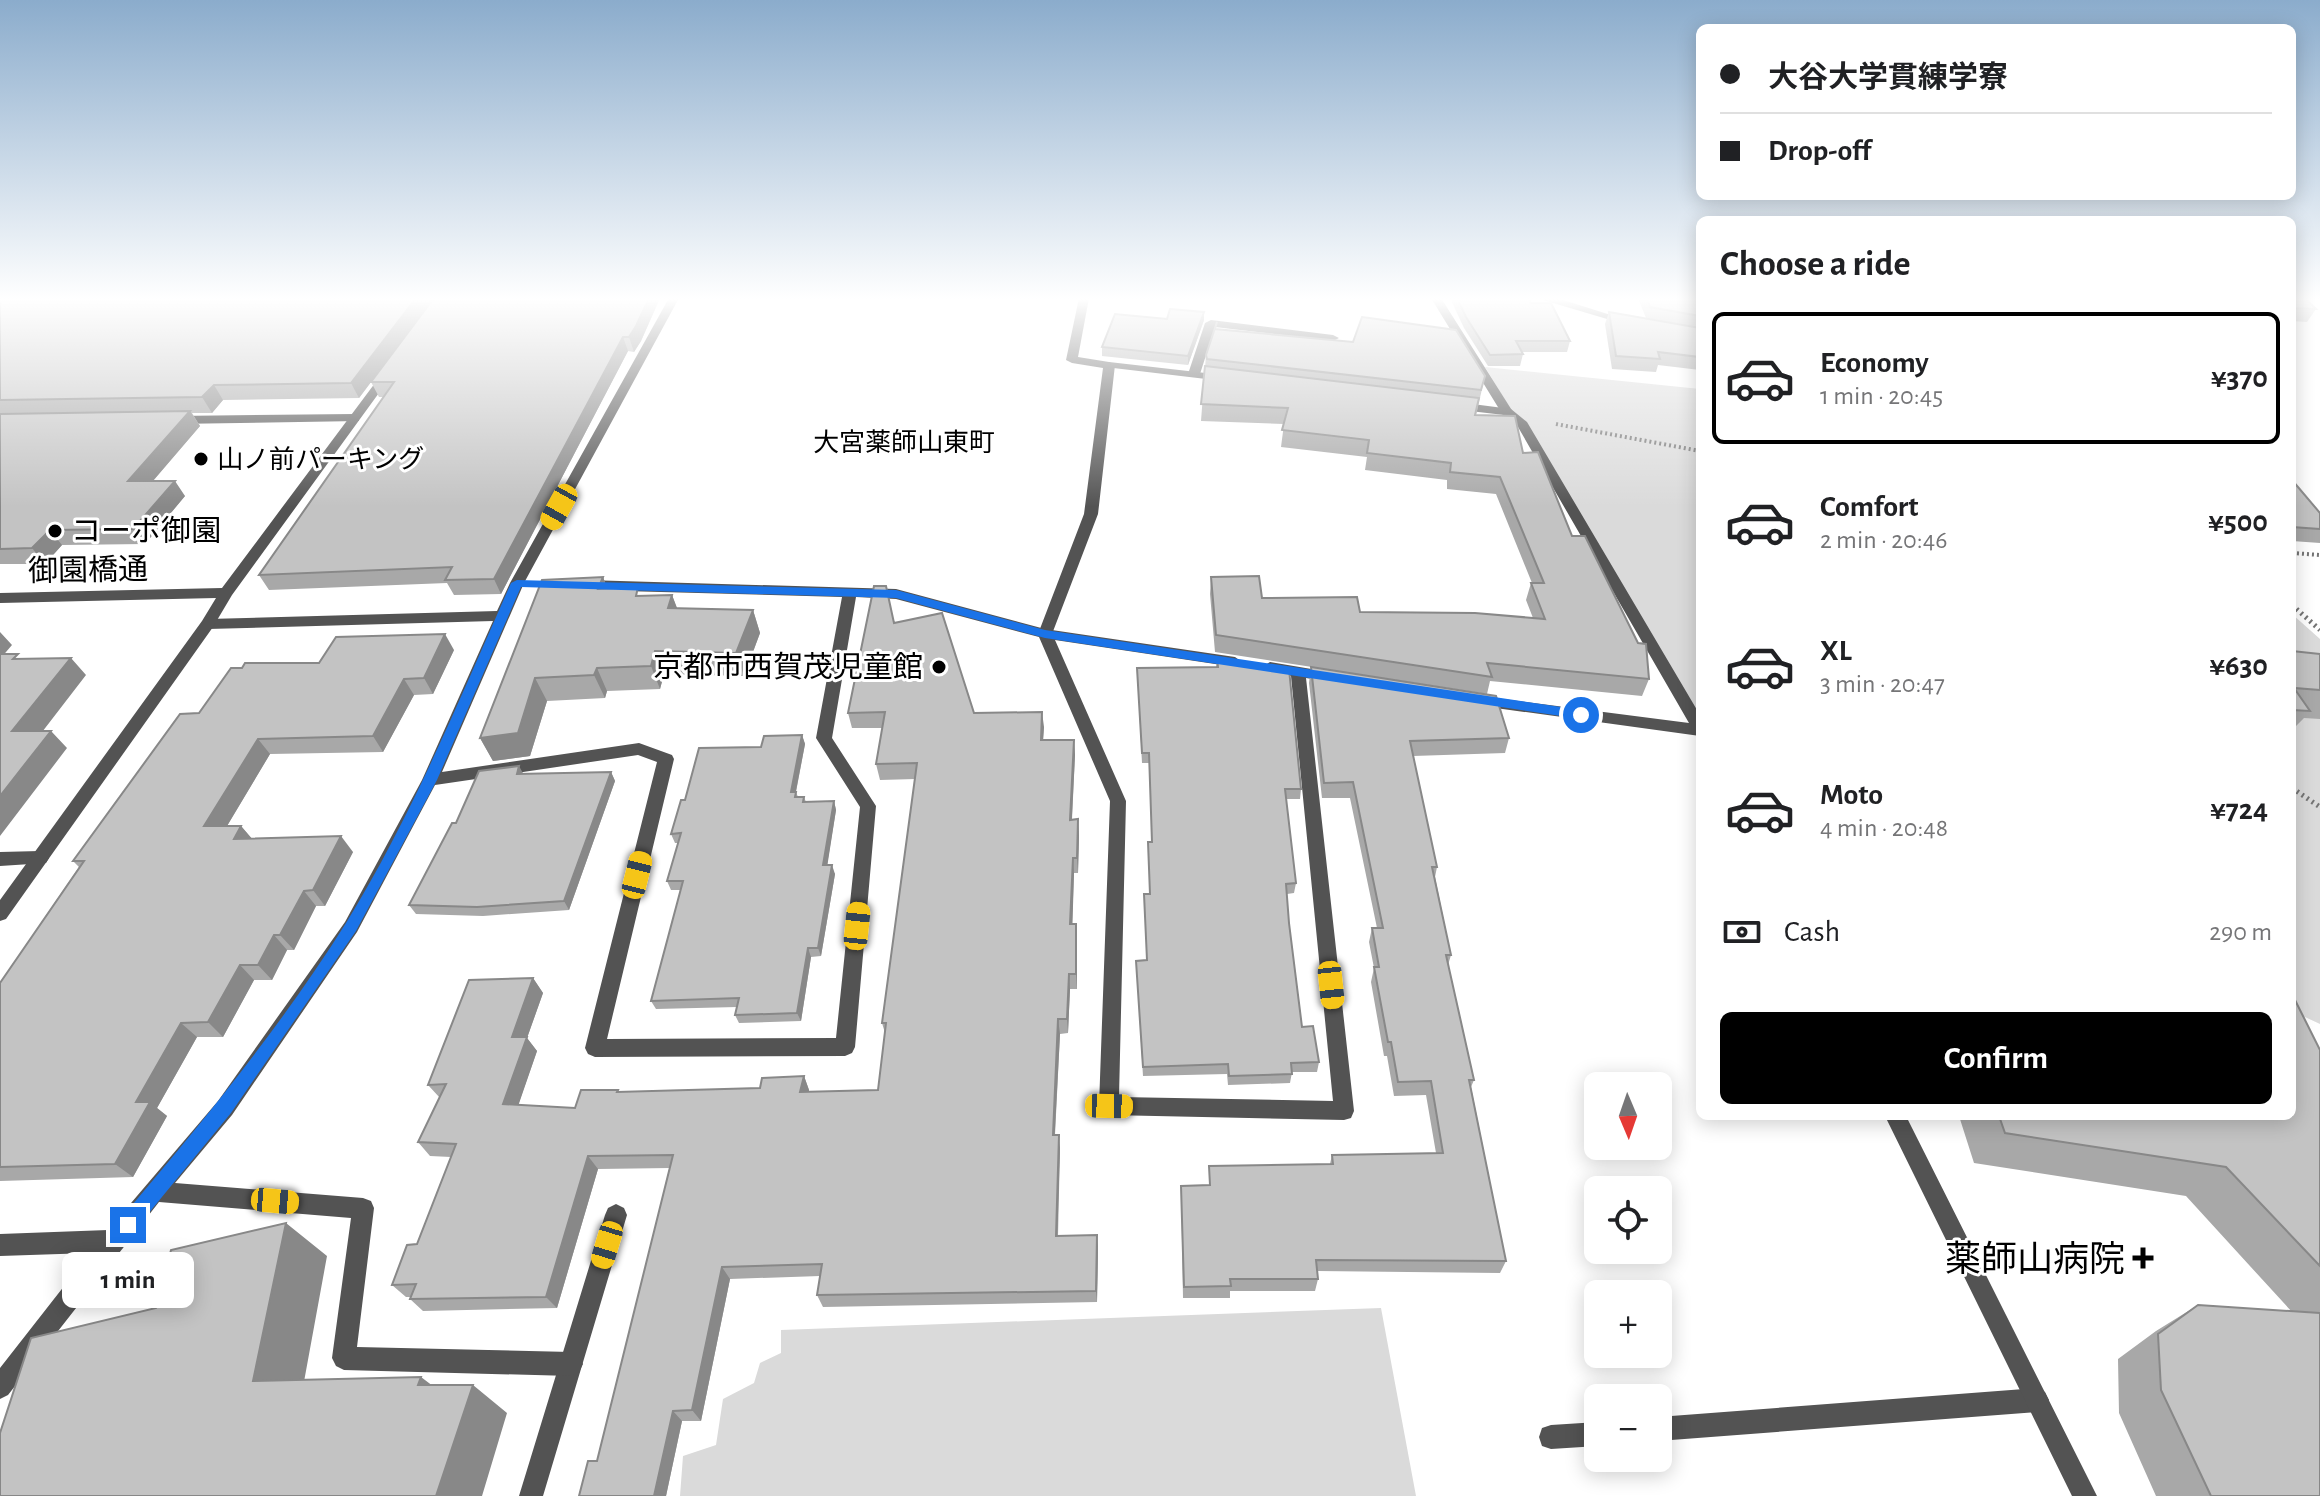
<!DOCTYPE html>
<meta charset="utf-8">
<style>
body{margin:0;font-family:"Alegreya Sans","Noto Sans JP",sans-serif;background:#f2f2f2;color:#202124;height:100vh;display:flex;flex-direction:column;font-size:30px;white-space:nowrap}
*{box-sizing:border-box;margin:0}
p{font-size:26px;color:#757577}
.icon{flex:none;width:44px;height:44px;fill:none;stroke:currentColor;stroke-width:2;stroke-linecap:round;stroke-linejoin:round}
.map{position:relative;flex:1;overflow:hidden}
.drawer{position:absolute;left:1696px;top:216px;width:600px;height:904px;display:flex;flex-direction:column;background:#fff;border-radius:12px;box-shadow:0 4px 20px #0003}
.drawer>*{flex:none}
.guide{position:absolute;left:1696px;top:24px;width:600px;height:176px;border-radius:12px;box-shadow:0 4px 20px #0003;display:grid;align-content:center;height:176px;padding:0 24px;background:#fff}
.needle{width:52px;rotate:178deg}
.buttons{position:absolute;left:1584px;top:1072px;display:grid;gap:16px}
.buttons a{display:grid;place-items:center;width:88px;height:88px;border-radius:12px;background:#fff;box-shadow:0 4px 20px #0003;font-size:40px}
.end{position:absolute;width:36px;height:36px;margin:-18px;border:10px solid #1a73e8;background:#fff;box-shadow:0 0 0 4px #fff}
.from{border-radius:50%}
.bubble{position:absolute;height:56px;border-radius:12px;background:#fff;box-shadow:0 4px 20px #0003;font-size:26px;font-weight:700;line-height:56px;text-align:center}
.car{position:absolute;width:24px;height:48px;margin:-24px -12px;border-radius:10px;box-shadow:0 0 6px 2px #0007;background:linear-gradient(#f5c518 24%,#345 0 40%,#f5c518 0 76%,#345 0 86%,#f5c518 0)}
.guide b{display:flex;align-items:center;gap:28px;height:76px;font-size:30px}
.guide b+b{border-top:2px solid #e0e0e0}
.guide i{width:20px;height:20px;background:#202124}
ul{padding:0;list-style:none}
li{display:flex;align-items:center;gap:24px;height:132px;margin:0 16px 12px;padding:0 8px;border:4px solid transparent;border-radius:12px}
li div{flex:1}
li b{display:block;font-size:30px}
li em{font-style:normal;font-weight:700}
li.selected{border-color:#000}
li>.icon{width:72px;height:72px;stroke-width:1.5}
h2{padding:0 24px;font-size:36px;line-height:96px}
.pay{display:flex;align-items:center;gap:20px;height:88px;padding:0 24px;font-size:30px}
.pay p{margin-inline-start:auto}
.action{display:flex;gap:16px;margin-top:auto;padding:16px 24px}
.action a{flex:1;height:92px;border-radius:12px;background:#000;color:#fff;font-size:32px;font-weight:700;line-height:92px;text-align:center}
.map>svg:first-child{display:block}
</style>
<div class="map">
<svg width="2320" height="1496" viewBox="0 0 2320 1496">
<rect width="100%" height="100%" fill="#fff"/>
<path fill="#dadada" d="M1485,367l215,22v330h-2z
M2292,614l28,25v385l-28,-13z
M1381,1308l35,188h-736l3,-40 33,-11 7,-46 31,-16 6,-20 21,-10v-23z"/>
<g fill="none" stroke-linecap="round" stroke-linejoin="round">
<path stroke="#757575" stroke-width="4" stroke-dasharray="2 3" stroke-linecap="butt" d="M1556,424l144,27
M2292,553l28,2"/>
<path stroke="#757575" stroke-width="5" stroke-dasharray="2 4" stroke-linecap="butt" d="M2292,605l28,25
M2292,788l28,19"/>
<path fill="#535353" fill-rule="evenodd" d="M1079,298h10l-11,59 31,5 6,3 -17,149 -46,120 -7,5 -7,-5 46,-120 19,-146 -31,-5 -6,-3z
M1431,298h10l72,114 -2,3h-8l-2,-3z
M1211,320l122,15 6,3 -6,3 -118,-14 -15,47 -10,2 -2,-2 17,-51z
M616,1204l8,4 3,7 -84,281h-24l86,-281 3,-7z
M2037,1388l8,4 4,8 -4,8 -8,4 -379,29v-24z
M1598,1422v24l-47,3 -9,-3 -3,-9 3,-9 9,-3z"/>
<path fill="#535353" fill-rule="evenodd" d="M669,298h10l-155,285 -82,189 197,-29 33,12 2,4 -67,280 229,-1 24,-231 -44,-69 26,-141 -256,-7 -7,-5 7,-5 310,9 149,40 190,28 7,5 -7,5 -180,-27 71,161 -7,296 214,4 -42,-425 -26,-5 -3,-4 8,-5 65,11 3,4 -8,5 -24,-4 48,433 -3,7 -7,2 -235,-5 -7,-2 -3,-7 11,-305 -71,-164 -143,-38 -40,-2 -24,141 44,68 -21,241 -3,6 -7,3 -250,1 -7,-3 -3,-6 72,-286 -19,-7 -203,30 -78,147 -125,183 -57,68 188,15 8,3 3,7 -17,139 214,5 8,4 4,8 -4,8 -8,4 -227,-6 -8,-4 -4,-8 19,-140 -192,-16 -151,193 -8,4v-31l90,-115 -90,3v-22l108,-4 110,-129 127,-179 77,-142 71,-159 -285,8 -7,-5 7,-5 289,-8 13,-28z
M1542,298h15l76,24 -9,2 -81,-24z
M1109,362l114,13 6,3 -6,3 -118,-14v-4z
M1457,402l54,7 16,13 173,293v21l-226,-31 -3,-4 3,-4 5,-1 210,27 -171,-296 -14,-12 -51,-6 -2,-3z
M355,414l4,1v6l-185,3 -6,-4 6,-4z
M40,851l6,2 3,5 -3,5 -46,3v-14z
M1885,1116h21l191,380h-25z"/>
<path fill="#535353" fill-rule="evenodd" d="M388,370l6,3 -2,2 -160,220 -19,32 -207,292 -6,2v-21l202,-279 14,-23 -216,5v-10l222,-5 162,-217z"/>
</g>
<path fill="#a8a8a8" d="M0,298h434l-75,100 -136,2 -11,13h-20l8,13 -47,55 32,15 -40,48 -83,1 -17,19h-45z
M660,298l-19,43 -7,11 -6,-1 -127,243 -47,1 -7,-12 -178,7 -10,-15 125,-178h-5l-8,-15z
M1450,298h77l4,5 39,38 -3,11h-46l2,2 -3,12h-32l-24,-38z
M1638,298h62v72l-42,-5 -2,7 -44,-3 -7,-45 4,-12 37,6z
M2292,298l24,11 -9,13 -15,-1z
M1204,312v8l-16,45 -86,-9v-9l65,-28z
M1216,330l269,46 -9,39 47,38 49,83 77,143 -7,17 -152,-15 -3,13 -272,-42 -5,-58 1,-17 51,21 98,14 173,6 -7,-18 5,-17h1l-36,-89 -49,-5v-9l-82,-10 2,-13 -86,-10 3,-23 -83,-3 5,-66z
M2292,480l28,33v30l-28,-2z
M603,577l4,11 35,8 30,-1 5,14 76,1 7,23 -16,43 -80,-2 -4,15 -53,2 -2,7 -58,3 -17,55 -37,5 -13,-23z
M894,623l80,90 70,14 -1,13h31l1,15 -3,65 6,-1 1,16 -1,38h-4l-2,51 5,15v50h-7l-2,44 -8,1 -5,101 5,13 -2,88 39,-1 1,12 -1,55 -274,5 -6,-12 3,-19 -90,3 -29,142h-19l-16,75h-87l18,-35 73,-293 -72,1 -41,139 -134,3 -13,-12 1,-2h-5l-14,-12 25,-41 34,-87 -21,-1 -12,-14 22,-44 -12,-13 105,-107 10,15 -16,45 10,13 -19,54 57,3 43,-18 2,2 140,-4 44,-12 5,14v2l69,-2 7,-57 -3,-10 33,-244 -35,1 -4,-16 6,-36h-30l-4,-15z
M454,650l-21,44 -19,1 -31,57 -113,2 -43,72h14l10,12 102,14 -28,54h-9l-22,44h-7l-15,30h-18l-31,57h-26l-40,71 10,8 -34,61 -133,4v-198l79,-116 -6,-6 126,-148 120,-50z
M2292,651l28,3v65l-16,-1 -12,12z
M1217,658l84,131 -1,10h-14l10,84 -2,10 -7,1 2,29 13,104 17,35 -2,10h-25l-2,11 -62,2 -1,-11 -84,2 -7,-115 10,-1 6,-118 -3,-79h-7l-5,-95 79,-1z
M1311,667l198,71 -4,15 -92,3 24,111 -2,10 16,78 -3,10 26,115 -3,7 35,174 -6,12 -183,-2 1,8 -3,12h-85v7h-47l-2,-112 28,-1v-19l121,-2 2,-9 104,-2 -10,-58 -32,1 -7,-40h-3l-13,-74 3,-14 -5,-26 3,-14h5l-27,-130h-28l-13,-115z
M802,735l3,9 -9,48 2,5h6l2,5 28,-1 2,9 -9,55 8,9 -14,82 -10,1 -10,64 -62,2 -4,-8 2,-8 -81,2 -5,-8 30,-111h-10l-4,-9 11,-38h-3l-4,-9 14,-34 76,-53z
M611,772l4,9 -46,129 -86,6 -67,-2 -7,-9 47,-82 68,-49z
M2320,1050v446h-164l-37,-83 -1,-54 38,-28 42,-26 94,7 -106,-116 -212,-33 -15,-47h333z"/>
<path fill="#888" d="M416,298h18l-75,100 -8,-15z
M649,298h11l-19,43 -7,11 -5,-15z
M1204,312v8l-16,45v-9z
M623,337l5,14 -127,243 -7,-15z
M214,385l9,15 -11,13 -10,-16z
M190,411l10,15 -61,71 -11,-16z
M175,481l10,15 -40,48 -12,-15z
M50,530l12,15 -17,19 -13,-16z
M603,577l9,23 -14,-11z
M672,595l9,23 -13,-10z
M753,610l7,23 -16,43 -8,-23z
M0,632l12,13 -12,14z
M445,634l9,16 -21,44 -9,-16z
M655,651l9,23 -4,15 -9,-23z
M71,658l15,17 -57,74 -17,-18z
M597,668l10,23 -2,7 -11,-23z
M535,678l12,23 -17,55 -37,5 -13,-23z
M404,679l10,16 -31,57 -10,-16z
M1042,712l2,15 -2,28 -1,-15z
M51,731l16,17 -67,88v-40z
M802,735l3,9 -11,57 -3,-9z
M258,739l12,15 -52,87 -14,-15z
M1074,740l1,15 -4,80 -1,-15z
M519,766l5,9 -7,-1z
M611,772l4,9 -46,129 -5,-9z
M834,801l2,9 -10,64 -3,-9z
M1078,819l1,16 -1,38 -1,-15z
M241,826l13,15 -20,-2z
M341,836l12,16 -28,54 -12,-16z
M1073,858l1,15 -2,66 -2,-15z
M832,865l3,9 -14,82 -3,-8z
M304,891l12,15 -22,44 -14,-15z
M1076,924l1,15v50l-1,-15z
M274,935l13,15 -15,30 -14,-15z
M808,948l3,9 -10,64 -4,-8z
M240,965l14,15 -31,57 -15,-15z
M1069,974l1,15 -2,44 -1,-14z
M533,978l10,15 -16,45 10,13 -23,67 -11,-14 9,-67z
M1058,1019l2,15 -6,114 -1,-13z
M181,1023l16,14 -40,71 10,8 -34,61 -18,-13 21,-62z
M804,1076l5,14 -3,16 -6,-14z
M1059,1135l1,13 -3,100 -1,-12z
M588,1156l10,13 -41,139 -11,-11z
M286,1223l41,33 -28,153 -46,-28z
M1097,1235l1,12 -1,55 -1,-11z
M722,1267l8,12 -29,142 -9,-11z
M421,1377l37,28 -40,-20z
M473,1385l34,28 -25,83h-46z
M673,1411l9,10 -16,75h-12z"/>
<path fill="#c3c3c3" stroke="#888" stroke-width="2" d="M0,298h416l-65,85 -137,2 -12,12 -202,3z
M434,298h215l-13,28 -7,11h-6l-129,242 -49,1 7,-13 -193,8 135,-193h-23z
M1457,298h70l4,5h20l19,38h-54l7,13 -33,1 -24,-38z
M1647,298h53v18l-50,-9z
M2292,298h13l11,11 -24,-1z
M1170,309l34,3 -16,44 -86,-9 13,-33 52,5z
M1609,312l91,16v29l-42,-5 2,7 -44,-3z
M1362,317l94,13 29,46 -4,14 -274,-31 -1,-4 11,-33 -2,7 138,13z
M1205,366l274,32 -4,17 40,1 8,37 15,-1 34,84h13l53,107 8,1 3,35 -162,-16 5,14 -276,-42 -5,-58 48,-1 3,22 95,-1 3,15 115,1 70,6 -14,-36h13l-44,-106 -50,-5 1,-9 -84,-10 2,-13 -87,-10 6,-22 -87,-4z
M190,411l-62,70h47l-42,48 -83,1 -18,18 -32,1v-135z
M2292,480l28,33v16l-28,-2z
M603,577l-5,12 40,-2 -2,9 36,-1 -4,13 85,2 -17,43 -81,-2 -4,15 -54,2 -3,7 -59,3 -17,55 -38,5 62,-158z
M874,586h12l8,37 48,-10 32,100 68,-1 -1,28h33l-4,80 8,-1 -1,39h-4l-3,66h6v50h-7l-2,45h-9l-5,116h6l-3,101 41,-1 -1,56 -279,4 5,-31 -100,3 -30,143 -19,1 -19,85h-75l9,-35h9l76,-306 -85,1 -42,141 -136,2 6,-15 -24,1 15,-40 10,-1 39,-100 -38,-2 28,-58 -18,1 41,-105 64,-2 -21,59h15l-24,67 72,4 6,-18h37l-1,2 143,-4 2,-10 42,-2 -4,16 78,-2 8,-67h-4l35,-260 -41,1 9,-52 -37,1z
M445,634l-21,44 -20,1 -31,57 -115,3 -54,87h37l-7,13 107,-3 -28,54 -9,1 -24,44h-6l-16,30h-18l-32,57 -27,1 -45,79h14l-35,62 -115,3v-184l84,-122h-11l107,-147 19,-1 32,-45h11l3,-5h74l17,-26z
M2292,651l28,3v36l-26,-2 16,23 -18,-1z
M0,654h18l-5,5 58,-1 -59,73h39l-51,65z
M1217,658l72,11 12,120h-16l11,94 -10,1 3,39 13,104 11,-1 6,36 -28,1 1,11 -63,2 -1,-12 -85,3 -7,-106 11,-1 -3,-66h6l-2,-52h4l-3,-89h-7l-5,-85 81,-1z
M1311,667l185,29 13,42 -99,3 27,126h-5l19,88h-5l28,125h-5l37,181 -190,-1 2,19h-88l1,7 -47,1 -3,-101 29,-1 -1,-19 124,-2 -1,-9 111,-2 -12,-72 -33,1 -7,-40h-3l-14,-75h5l-7,-39h11l-30,-146 -29,1z
M802,735l-11,57h5l-1,5h9l-1,5 31,-1 -11,64h9l-14,83h-10l-11,65 -62,2 4,-17 -88,3 32,-120h-16l14,-48 -10,1 10,-34h4l14,-52 62,-1 3,-11z
M519,766l-2,8 94,-2 -47,129 -87,6 -68,-2 43,-82h4l23,-52z
M2292,994l28,56v216l-94,-99 -221,-34 -6,-17h293z
M286,1223l-33,158 168,-4 -3,8h55l-37,111h-436v-63l31,-95 125,-30 15,-58z
M2198,1305l122,8v183h-109l-50,-106 -3,-56z"/>
<linearGradient id="sky" x2="0" y2="1"><stop stop-color="#8baccc"/><stop offset="0.59" stop-color="#fff"/><stop offset="1" stop-color="#fff" stop-opacity="0"/></linearGradient>
<rect width="2320" height="507" fill="url(#sky)"/>
<path fill="#1a73e8" d="M517,580l379,10 149,40 536,80 7,5 -7,4 -536,-81 -149,-40 -375,-11 -84,193 -81,151 -125,182 -97,118 -6,2 -7,-2 -2,-6 2,-7c80,-94 159,-190 225,-295 66,-107 114,-225 165,-340z"/>
<g fill="#000" stroke="#fff" stroke-width="3">
<circle cx="201" cy="459" r="8"/>
<circle cx="55" cy="531" r="8"/>
<circle cx="939" cy="667" r="8"/>
<path d="M2139 1246h8v8h8v8h-8v8h-8v-8h-8v-8h8z"/>
</g>
<g text-anchor="middle" stroke-width="6" stroke-linejoin="round" paint-order="stroke">
<g font-size="26" fill="#000" stroke="#fff">
<text x="904" y="451">大宮薬師山東町</text>
</g>
<g font-size="26" fill="#000" stroke="#fff" text-anchor="start">
<text x="217" y="468">山ノ前パーキング</text>
</g>
<g font-size="30" fill="#000" stroke="#fff" text-anchor="start">
<text x="71" y="541">コーポ御園</text>
<text x="923" y="677" text-anchor="end">京都市西賀茂児童館</text>
</g>
<g font-size="30" fill="#000" stroke="#fff">
<text transform="translate(88 570) rotate(-1)" y="10">御園橋通</text>
</g>
<g font-size="36" fill="#000" stroke="#fff" text-anchor="end">
<text x="2125" y="1271">薬師山病院</text>
</g>
</g>
</svg>
<div class="buttons">
<a><svg class="needle" viewBox="-14 -14 28 28"><path d="M0-13l5 13h-10z" fill="#e53935"/><path d="M0 13l5-13h-10z" fill="#757577"/></svg></a>
<a><svg class="icon" aria-label="locate" viewBox="0 0 24 24"><circle cx="12" cy="12" r="6"/><path d="M12 2v4M12 18v4M2 12h4M18 12h4"/></svg></a>
<a>+</a>
<a>−</a>
</div>
<i class="end from" style="left:1581px;top:715px"></i>
<i class="end" style="left:128px;top:1225px"></i>
<div class="bubble" style="left:62px;top:1252px;width:132px">1 min</div>
<i class="car" style="left:559px;top:507px;rotate:209deg"></i>
<i class="car" style="left:637px;top:875px;rotate:14deg"></i>
<i class="car" style="left:857px;top:926px;rotate:6deg"></i>
<i class="car" style="left:1331px;top:985px;rotate:174deg"></i>
<i class="car" style="left:1109px;top:1106px;rotate:91deg"></i>
<i class="car" style="left:275px;top:1201px;rotate:95deg"></i>
<i class="car" style="left:607px;top:1245px;rotate:197deg"></i>
<div class="guide">
<b><i class="from"></i>大谷大学貫練学寮</b>
<b><i></i>Drop-off</b>
</div>
<section class="drawer">
<h2>Choose a ride</h2>
<ul>
<li class="selected"><svg class="icon" aria-label="car" viewBox="0 0 24 24"><path d="M5 17H2v-5l4-1 3-4h7l3 4 3 1v5h-3M9 17h6M6 11h13"/><circle cx="7" cy="17" r="2"/><circle cx="17" cy="17" r="2"/></svg><div><b>Economy</b><p>1 min · 20:45</p></div><em>¥370</em></li>
<li><svg class="icon" aria-label="car" viewBox="0 0 24 24"><path d="M5 17H2v-5l4-1 3-4h7l3 4 3 1v5h-3M9 17h6M6 11h13"/><circle cx="7" cy="17" r="2"/><circle cx="17" cy="17" r="2"/></svg><div><b>Comfort</b><p>2 min · 20:46</p></div><em>¥500</em></li>
<li><svg class="icon" aria-label="car" viewBox="0 0 24 24"><path d="M5 17H2v-5l4-1 3-4h7l3 4 3 1v5h-3M9 17h6M6 11h13"/><circle cx="7" cy="17" r="2"/><circle cx="17" cy="17" r="2"/></svg><div><b>XL</b><p>3 min · 20:47</p></div><em>¥630</em></li>
<li><svg class="icon" aria-label="car" viewBox="0 0 24 24"><path d="M5 17H2v-5l4-1 3-4h7l3 4 3 1v5h-3M9 17h6M6 11h13"/><circle cx="7" cy="17" r="2"/><circle cx="17" cy="17" r="2"/></svg><div><b>Moto</b><p>4 min · 20:48</p></div><em>¥724</em></li>
</ul>
<div class="pay"><svg class="icon" aria-label="cash" viewBox="0 0 24 24"><path d="M3 7h18v10H3z"/><circle cx="12" cy="12" r="2"/></svg>Cash<p>290 m</p></div>
<div class="action"><a>Confirm</a></div>
</section>
</div>
